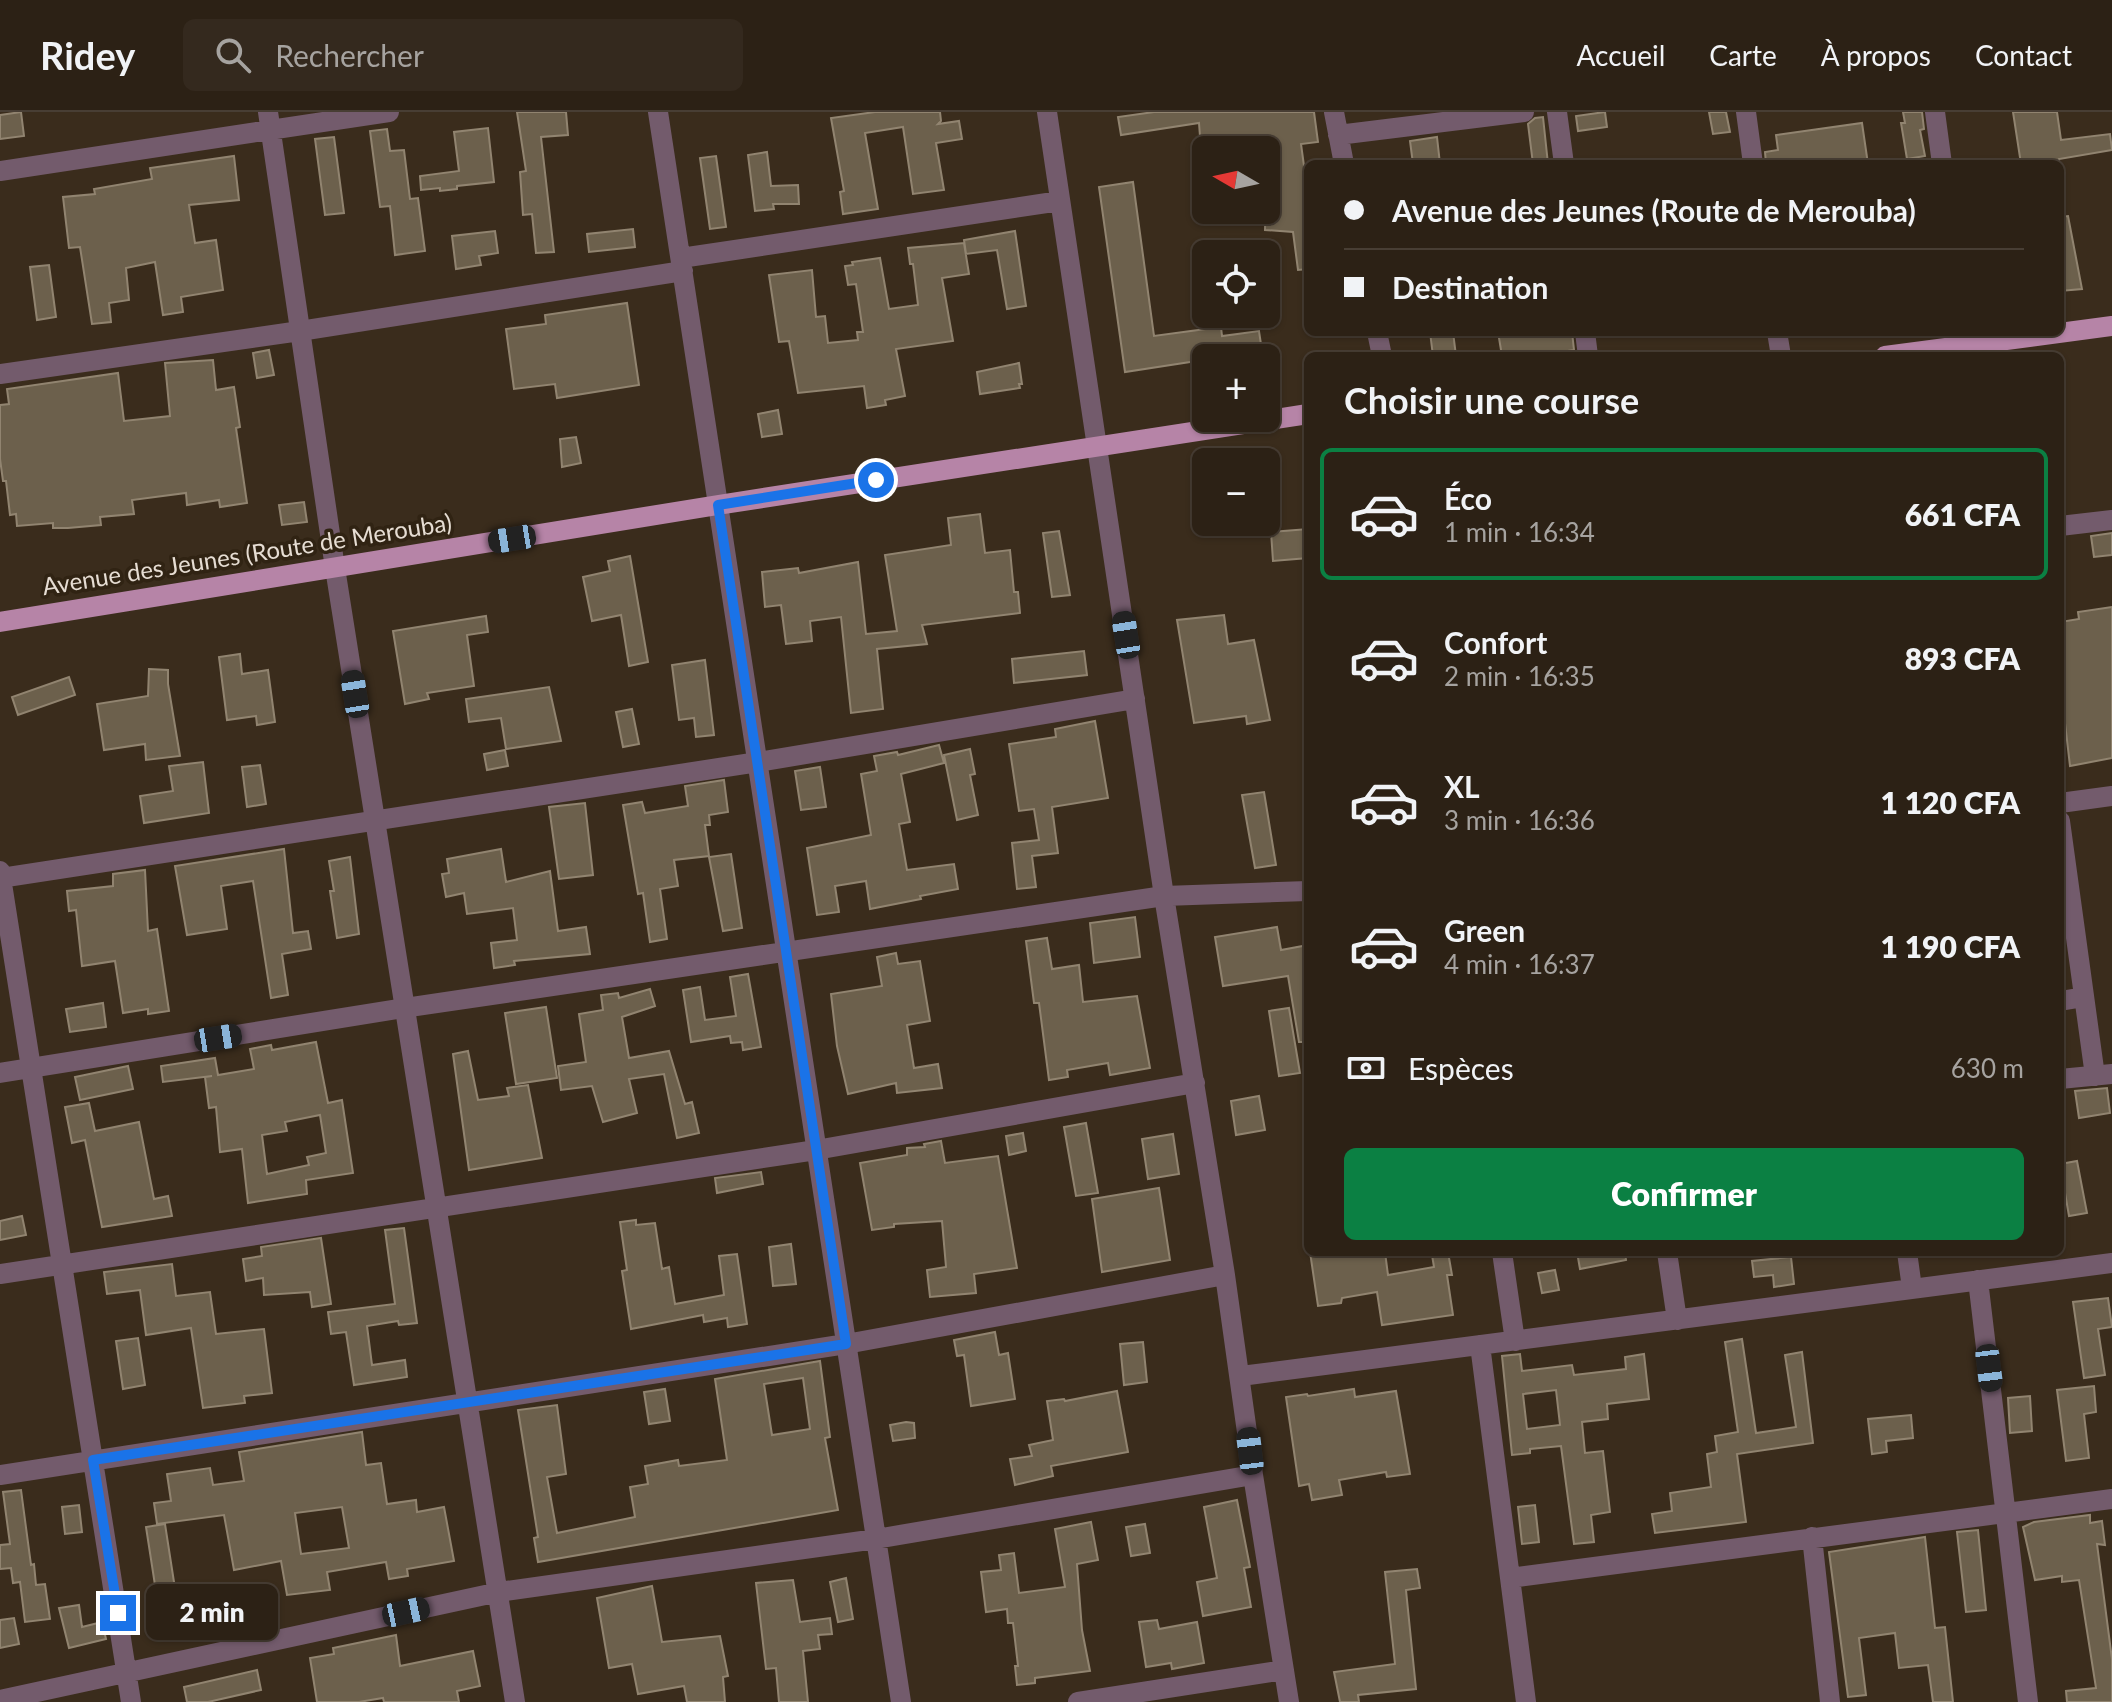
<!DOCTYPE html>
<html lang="fr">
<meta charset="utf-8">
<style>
body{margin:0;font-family:Lato,sans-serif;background:#34291e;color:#f1f3f6;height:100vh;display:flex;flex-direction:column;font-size:30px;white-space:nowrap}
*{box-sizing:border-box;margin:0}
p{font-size:26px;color:#a6a3a0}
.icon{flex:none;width:44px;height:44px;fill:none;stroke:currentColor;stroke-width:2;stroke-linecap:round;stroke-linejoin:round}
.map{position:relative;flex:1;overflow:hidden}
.sheet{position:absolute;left:1304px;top:240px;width:760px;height:904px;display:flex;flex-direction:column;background:#2c2115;border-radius:12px;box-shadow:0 2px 6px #0004,0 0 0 2px #483e34}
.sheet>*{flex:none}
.hud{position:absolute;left:1304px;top:48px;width:760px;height:176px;border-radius:12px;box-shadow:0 2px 6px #0004,0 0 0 2px #483e34;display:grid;align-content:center;height:176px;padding:0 40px;background:#2c2115}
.needle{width:52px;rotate:279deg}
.buttons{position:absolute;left:1192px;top:24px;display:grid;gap:16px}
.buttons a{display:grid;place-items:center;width:88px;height:88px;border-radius:12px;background:#2c2115;box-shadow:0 2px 6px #0004,0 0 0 2px #483e34;font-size:40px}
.end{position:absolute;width:36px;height:36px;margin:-18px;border:10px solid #1a73e8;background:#fff;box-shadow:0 0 0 4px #fff}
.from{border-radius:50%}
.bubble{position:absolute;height:56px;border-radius:12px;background:#2c2115;box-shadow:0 2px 6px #0004,0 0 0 2px #483e34;font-size:26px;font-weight:800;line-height:56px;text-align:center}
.car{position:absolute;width:24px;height:48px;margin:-24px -12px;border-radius:10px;box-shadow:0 0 6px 2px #0007;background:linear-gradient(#222 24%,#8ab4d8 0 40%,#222 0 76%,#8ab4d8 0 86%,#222 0)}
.hud b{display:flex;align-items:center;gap:28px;height:76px;font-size:30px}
.hud b+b{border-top:2px solid #483e34}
.hud i{width:20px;height:20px;background:#f1f3f6}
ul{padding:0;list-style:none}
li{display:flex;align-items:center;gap:24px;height:132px;margin:0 16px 12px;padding:0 24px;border:4px solid transparent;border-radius:12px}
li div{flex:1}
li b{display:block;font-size:30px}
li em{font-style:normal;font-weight:800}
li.current{border-color:#0b8043}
li>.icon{width:72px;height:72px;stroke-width:1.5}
h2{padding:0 40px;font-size:36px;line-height:96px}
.pay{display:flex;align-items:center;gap:20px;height:88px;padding:0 40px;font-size:30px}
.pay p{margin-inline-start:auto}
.primary-button{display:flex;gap:16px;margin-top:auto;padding:16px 40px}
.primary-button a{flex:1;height:92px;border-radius:12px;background:#0b8043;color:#fff;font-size:32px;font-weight:800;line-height:92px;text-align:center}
header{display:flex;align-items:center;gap:48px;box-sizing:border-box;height:112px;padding:0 40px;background:#2c2115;border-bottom:2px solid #483e34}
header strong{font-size:38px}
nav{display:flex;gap:44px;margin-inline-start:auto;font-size:28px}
.search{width:560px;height:72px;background:#34291e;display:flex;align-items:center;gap:20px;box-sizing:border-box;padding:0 28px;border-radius:12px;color:#a6a3a0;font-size:30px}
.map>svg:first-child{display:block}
</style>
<header>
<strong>Ridey</strong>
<div class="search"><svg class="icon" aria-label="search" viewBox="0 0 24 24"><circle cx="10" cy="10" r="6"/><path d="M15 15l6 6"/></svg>Rechercher</div>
<nav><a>Accueil</a><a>Carte</a><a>À propos</a><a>Contact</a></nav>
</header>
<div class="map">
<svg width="2112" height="1590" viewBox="0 0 2112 1590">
<rect width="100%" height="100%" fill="#3a2c1c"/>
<path fill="#6c604c" stroke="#918470" stroke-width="2" fill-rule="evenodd" d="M21,0l3,24 -24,3v-24z
M517,0h49l2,23 -27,2 13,115 -18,1 -4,-39 -9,1 -3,-43 6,-1z
M875,0h65l1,9 -3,3 21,-3 3,18 -26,4 8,47 -31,4 -10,-67 -38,6 13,76 -35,5 -3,-22 4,-1 -13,-73z
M1154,0h160l4,30 -17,2 7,51v74l-10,1 -5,-38 -28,-2 1,-80h-65l-2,-27 -78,12 -3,-18z
M1605,0l2,15 -29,4 -2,-15z
M1709,0h17l4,20 -17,2z
M1903,0h19l2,17 -4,1 5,26 -18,3 -6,-36h4z
M2013,0h44l4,28 49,-6 2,16 -53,9v5h-38z
M1543,5l5,47h-15l-5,-40 7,-6z
M1862,11l6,41h-102l-1,-12 13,-2 -2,-15z
M488,16l6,54 -37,4v3l-17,2v-3l-19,2 -1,-14 39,-5 -5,-39z
M387,17l3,22 14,-1 6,49 8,-1 7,53 -30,4 -5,-49 -10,1 -10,-76z
M334,25l10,76 -19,2 -10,-76z
M1437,25l3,27h-27l-3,-23z
M767,40l4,34 27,-1 1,19h-26l1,5 -19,2 -7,-56z
M234,44l5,44 -50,5 6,38 21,-3 7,50 -42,7 2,15 -20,3 -8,-53 -29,6 3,32 -20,3 2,19 -19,2 -12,-77 -11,1 -6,-51 32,-3 -1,-5 58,-10 -2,-11z
M716,44l10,71 -16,2 -10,-71z
M1133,70l21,154 67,-9 1,9 37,-5 3,20 -137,21 -26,-185z
M2068,104l14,73 -22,2v-74z
M633,117l2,18 -46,5 -2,-18z
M495,119l3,22 -19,3 2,9 -25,4 -4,-33z
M1015,119l11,75 -19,3 -10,-59 -31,4 -2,-14z
M964,131l5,31 -27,4 11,63 -57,8 9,47 -20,4 1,5 -19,3 -3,-22 -66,7 -9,-52 -10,1 -10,-67 43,-5 4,47 9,-1 3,27 30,-3 -1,-8h6l-7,-48 -8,1 -3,-19 8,-1 -1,-3 28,-4 9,51 29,-4 -5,-41h-3l-2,-16z
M49,153l7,52 -19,3 -7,-53z
M627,191l12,82 -82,13 -2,-14 -41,5 -8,-60 40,-5 -1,-9z
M1430,220h23l3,24h-23z
M1498,220h74l2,18 -39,6h-33z
M269,238l5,25 -17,3 -4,-25z
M213,248l3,30 18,-3 6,40 -4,1 11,75 -27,4 -1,-7 -32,5 -1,-12 -54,7 2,14 -34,3 1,8 -33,3h-15v-5l-36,3 -1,-12 -6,1 -4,-34h-3l-3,-22v-54l9,-1 -2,-15 111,-16 6,48 46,-5 -5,-53z
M1019,251l3,21h-3l1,4 -40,6 -3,-22z
M778,298l4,24 -20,3 -4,-23z
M576,325l5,26 -19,4 -2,-28z
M304,390l3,20 -25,3 -3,-20z
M980,402l5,39 25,-3 4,42h4l2,21 -98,12 5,19 -50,5 6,60 -32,4 -10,-96 -31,4 2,20 -26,3 -5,-39 -16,2 -3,-35 36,-4 1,5 59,-11 8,72 31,-3 -12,-76 66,-10 -3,-27z
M1308,417v29l-35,3 -2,-29z
M1059,419l11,64 -18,2 -9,-64z
M2112,421v22l-18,2 -3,-21z
M630,444l18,106 -19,4 -8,-51 -29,6 -9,-44 27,-6 -2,-10z
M2112,495v151l-42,8 -10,-86v-58l19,-3 -1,-7z
M1224,503l4,29 26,-4 16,80 -23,4 -1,-8 -52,7 -17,-103z
M486,504l2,16 -21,3 7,51 -47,7 2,6 -24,5 -12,-73z
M1084,539l3,24 -73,8 -2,-24z
M240,542l2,20 26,-4 7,52 -18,3 -1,-9 -29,4 -8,-63z
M705,548l9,75 -18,2 -2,-19 -15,2 -7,-55z
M149,557l19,1v14l12,72 -34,4 -1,-16 -41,6 -7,-46 51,-8z
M69,565l6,18 -57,20 -6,-18z
M549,575l12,54 -55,8 -5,-31 -32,4 -3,-23z
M632,597l7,35 -16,3 -7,-35z
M1095,609l13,77 -56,9 6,46 -26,3 4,31 -19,2 -5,-46 27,-3 -5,-31 -15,2 -10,-67 47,-7 -1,-8z
M939,633l5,18 -43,11 9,48 -11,2 8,46 47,-6 4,25 -38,7 1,3 -51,10 -4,-28 -31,5 4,26 -22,3 -10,-67 64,-13 -10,-61 16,-3 -3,-15 23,-4 1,3z
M970,637l5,25 -5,1 8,40 -21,5 -13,-65z
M505,638l3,16 -21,4 -3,-16z
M203,650l6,51 -65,10 -4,-27 33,-5 -4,-25z
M260,653l6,39 -19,3 -5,-40z
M820,655l6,40 -25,3 -6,-39z
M724,668l4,32 -19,3 1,10h-5l4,31 -35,4 4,26 -18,3 7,50 -17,3 -7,-49 -5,1 -15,-89 19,-3 3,11 43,-7 -3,-20z
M1264,680l12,73 -21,3 -13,-73z
M585,691l8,72 -34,4 -10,-72z
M284,737l9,84 15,-2 3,18 -29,5 6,41 -17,3 -18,-117 -32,5 6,43 -40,6 -12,-69z
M501,737l5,33 44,-11 8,60 28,-4 4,27 -76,7 1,4 -21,3 -3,-25 26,-3 -4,-32 -46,6 -3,-21 -18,4 -4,-23 7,-1 -2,-14z
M731,742l11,74 -19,3 -14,-74z
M350,745l9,77 -22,4 -7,-47h4l-5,-30z
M145,758l3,61 9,-2 12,82 -21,3v-5l-25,4 -8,-52 -33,5 -6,-56 -7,1 -2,-20 46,-5v-12z
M1135,805l5,40 -46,6 -4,-40z
M1277,815l4,23 27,-5v97h-9l-11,-66 -65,10 -8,-49z
M1047,826l5,31 27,-4 4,37 54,-6 13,72 -40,7 -2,-12 -41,7 1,7 -19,3 -10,-77h-5l-8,-62z
M896,841l2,11 22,-3 10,60 -23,4 7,43 24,-4 4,24 -45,5 -1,-10 -48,11 -11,-48 -6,-52 51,-8 -5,-29z
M748,862l13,73 -18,3 -1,-8 -11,1 -1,-7 -39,6 -8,-52 17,-3 5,33 31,-4 -6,-39z
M650,877l5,17 -33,11 7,41 40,-7 16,53 7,-2 7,31 -22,5 -13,-64 -35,5 8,34 -34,9 -11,-36 -31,4 -3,-24 28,-4 -7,-48 24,-4 -2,-15 17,-2 1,5z
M103,891l3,24 -36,5 -4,-23z
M546,895l11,71 -41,6 -11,-71z
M1289,896l11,65 -21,3 -10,-65z
M316,930l12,61 14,-3 11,73 -47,7 1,14 -59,9 -6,-54 -22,3 -4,-45 -7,1 -4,-31 7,-1 -49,6 -2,-16 54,-8 3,17 36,-6 -4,-20 21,-4 1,5zM320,1003l6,38 -19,4 2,8 -42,9 -5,-39 25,-4 -2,-9z
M468,939l10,49 31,-4 -2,-8 21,-3 14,73 -73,12 -16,-116z
M128,954l5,23 -53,11 -5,-23z
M2107,976l3,25 -31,5 -4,-27z
M1259,984l6,34 -29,5 -5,-34z
M89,991l6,28 44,-9 15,77 14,-3 4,20 -70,11 -17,-87 -13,3 -7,-36z
M1086,1011l12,70 -22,3 -12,-69z
M1023,1021l3,18 -17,4 -3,-19z
M1173,1022l6,40 -31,5 -6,-40z
M941,1029l4,22 53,-7 19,112 -43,6 2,19 -46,4 -3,-27 19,-3 -4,-46 -48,3v3l-22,3 -12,-67 47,-8v-7l18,-1 -1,-3z
M2077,1049l10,52 -18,3 -9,-52z
M761,1060l2,12 -46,9 -2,-15z
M1159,1076l11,72 -68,12 -10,-73z
M22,1104l4,19 -26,5v-19z
M636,1108v5l19,-2 7,46 7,-2 6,37 49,-9 -5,-39 18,-2 10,70 -19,3 -1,-9 -23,4 -1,-7 -72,14 -9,-58 5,-1 -7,-48z
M404,1116l13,95 -18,2 -1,-4 -31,5 5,39 33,-5 2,17 -53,8 -8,-53 -15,2 -3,-22 67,-8 -10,-74z
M321,1126l10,66 -19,3 -2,-15 -46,3 -1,-17 -17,3 -3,-22 19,-3 -1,-9z
M791,1132l5,40 -23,2 -4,-39z
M1310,1140h75l3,23 46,-8 -2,-12 16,-3 4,23h-5l6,40 -71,10 -5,-33 -35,6 -1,5 -23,3z
M1577,1140h48l1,8 -46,9z
M1791,1145l3,27 -20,3 -1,-12 -19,2 -2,-16z
M172,1152l4,32 34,-4 6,42 48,-5 8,64 -28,3 1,7 -42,5 -12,-80 -45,7 -6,-45 -33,4 -3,-22z
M1555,1158l4,20 -17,3 -4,-20z
M2108,1186l4,29 -14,2 7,46 -21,3 -11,-76z
M995,1220l4,23 9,-2 7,46 -44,7 -7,-51 -7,1 -3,-16z
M138,1226l7,47 -22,4 -7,-48z
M1742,1227l14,94 40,-6 -11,-72 17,-3 11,91 -76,11 9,68 -91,11 -3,-19 20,-3 -2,-18 41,-6 -4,-33 10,-2 -2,-16 23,-4 -13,-90z
M1143,1230l4,40 -23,3 -4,-41z
M1520,1242l2,17 50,-6 2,10 52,-6 -1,-12 19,-3 5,45 -42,5 1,15 -26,3 3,31 18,-2 7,61 -19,3 3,27 -20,2 -13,-98 -31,3v4l-18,2 -10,-99zM1556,1278l4,35 -33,4 -4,-35z
M820,1249l10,76 -5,1 13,72 -300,52 -4,-24 4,-1 -20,-127 39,-5 9,69 -19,3 10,56 78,-16 -5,-30 18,-3 -3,-18 33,-6 1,6 48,-6 -12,-81zM803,1266l7,51 -38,6 -8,-51z
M2094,1274l2,26 -12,2 5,44 -23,3 -9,-71z
M665,1277l5,32 -21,3 -5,-32z
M1354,1277l1,8 41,-6 14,83 -23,3 -1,-5 -47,8 3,15 -30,5 -3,-16 -10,2 -13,-89 21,-3 1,2z
M1117,1279l11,61 -77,14 2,10 -38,9 -5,-26 22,-3 -3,-11 24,-5 -6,-39 17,-2 1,2z
M2030,1284l2,35 -22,2 -2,-35z
M1911,1303l2,23 -27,3 1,11 -15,2 -4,-35z
M906,1310l8,1 1,15 -22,3 -3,-16z
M362,1320l4,33 15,-2 6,41 29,-4 1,12 27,-5 10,54 -47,8 1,7 -19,3 -3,-17 -59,10 3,18 -43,5 -6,-34 -47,9 -10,-55 -67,9 -3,-21 17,-2 -4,-27 43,-6 3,17 31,-4 -5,-29zM342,1395l7,41 -48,6 -6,-41z
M21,1378l10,75 3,-1 2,21 9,-1 5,35 -25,3 -5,-40 -7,1 -2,-15 -11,1v-24l10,-1 -7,-52z
M1237,1388l13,67 -6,1 7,39 -48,9 -6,-34 20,-4 -13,-71z
M79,1393l3,27 -17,2 -3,-27z
M1535,1393l4,37 -17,2 -4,-37z
M2090,1403v8l12,-2 3,24 -8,-1 15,115v43h-45l-1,-11 30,-3 -17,-108 -17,2v-6l-27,4 -12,-53 11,-5z
M1091,1410l7,38 -21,4 5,66 8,41 -55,7v5l-18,2 -2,-19h3l-5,-43h-5l-1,-14 -21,3 -5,-40 20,-2 -2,-15 15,-2 5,40 46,-6 -10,-58z
M165,1412l11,71 5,-1 3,16 -27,6 -4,-17 4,-1 -11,-71z
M1145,1412l5,29 -19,3 -5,-29z
M1978,1418l8,80 -20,2 -9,-80z
M1925,1425l10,91 10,-1 8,75h-20l-5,-37 -29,3 -4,-35 -36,5 7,57 -18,2 -19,-145z
M1417,1457l3,19 -14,2 10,99 -58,6 1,7h-19l-6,-30 61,-8 -10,-92z
M846,1466l7,41 -15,3 -8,-40z
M793,1468l7,42 30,-4 2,16 -14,1 2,14 -17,2 5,51h-29l-3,-34 -10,1 -10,-86z
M652,1474l10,56 58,-6 8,40 -5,1 2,25h-38l-3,-16 -46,8 -6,-30 -23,4 -12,-70z
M79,1493l3,22 20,-5 4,17 -37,9 -10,-40z
M14,1506l5,26 -19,4v-28z
M1157,1508l2,9 38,-7 7,41 -32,6 -1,-6 -25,4 -7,-45z
M396,1523l4,31 73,-15 7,35 -23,5 2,11h-75l-1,-4 -24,4h-42l-7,-44 24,-4 -1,-6z
M257,1558l4,20 -53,12h-21l-3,-15z"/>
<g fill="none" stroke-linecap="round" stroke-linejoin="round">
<path stroke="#735b6c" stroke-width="20" d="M268,0l67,456 180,1134
M658,0l243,1590
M1047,0l117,784 61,379 28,200 36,227
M1334,0l10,52
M1557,0l7,52
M1746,0l7,52
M1935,0l7,52
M1338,23l186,-23
M0,59l389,-59
M681,146l379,-57
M1377,220l5,24
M1585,220l3,24
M1777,220l4,24
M0,262l300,-43 383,-60
M2060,414l52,-6
M2060,691l52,-7
M2060,709l35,255
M0,759l131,831
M0,766l758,-116 377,-63
M2060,889l24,-4
M0,961l404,-65 760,-112 144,-5
M2060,967l52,-5
M1502,1140l13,89
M1667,1140l10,68
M1907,1140l5,36
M0,1162l816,-124 379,-67
M1978,1168l50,422
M1480,1233l46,357
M1241,1264l871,-113
M0,1363l846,-131 379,-69
M1812,1425l18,165
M1510,1466l602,-79
M0,1588l499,-108 377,-53 377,-64
M1078,1590l206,-32"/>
<path stroke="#b684a7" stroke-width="20" d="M1885,244l227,-30
M0,510l718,-117 590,-91"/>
</g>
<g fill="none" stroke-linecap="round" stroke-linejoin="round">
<path stroke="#1a73e8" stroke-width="10" d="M118,1501l-25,-153 753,-116 -128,-839 158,-25"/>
</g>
<g text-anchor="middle" stroke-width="7" stroke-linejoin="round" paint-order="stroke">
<g font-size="24" fill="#e6ddd3" stroke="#302313">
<text transform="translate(247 443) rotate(-9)" y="8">Avenue des Jeunes (Route de Merouba)</text>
</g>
</g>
</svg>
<div class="buttons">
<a><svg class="needle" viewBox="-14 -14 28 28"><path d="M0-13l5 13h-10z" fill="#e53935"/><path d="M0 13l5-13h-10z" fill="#a6a3a0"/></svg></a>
<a><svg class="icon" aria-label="locate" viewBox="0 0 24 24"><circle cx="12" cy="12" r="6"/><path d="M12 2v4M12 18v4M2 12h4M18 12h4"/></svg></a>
<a>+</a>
<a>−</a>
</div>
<i class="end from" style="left:876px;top:368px"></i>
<i class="end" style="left:118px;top:1501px"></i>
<div class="bubble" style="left:146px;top:1472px;width:132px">2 min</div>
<i class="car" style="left:512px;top:427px;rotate:261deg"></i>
<i class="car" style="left:1126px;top:523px;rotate:351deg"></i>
<i class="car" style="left:355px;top:582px;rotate:351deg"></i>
<i class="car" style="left:218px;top:926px;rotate:81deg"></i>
<i class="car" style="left:1989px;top:1256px;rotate:173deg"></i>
<i class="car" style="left:1250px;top:1339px;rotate:353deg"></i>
<i class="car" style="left:406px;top:1500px;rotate:78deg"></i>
<div class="hud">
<b><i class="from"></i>Avenue des Jeunes (Route de Merouba)</b>
<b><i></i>Destination</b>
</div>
<section class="sheet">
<h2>Choisir une course</h2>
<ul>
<li class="current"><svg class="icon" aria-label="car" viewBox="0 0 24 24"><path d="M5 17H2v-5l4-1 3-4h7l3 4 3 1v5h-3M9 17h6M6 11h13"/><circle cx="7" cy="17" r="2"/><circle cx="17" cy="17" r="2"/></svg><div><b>Éco</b><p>1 min · 16:34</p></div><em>661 CFA</em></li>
<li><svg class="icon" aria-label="car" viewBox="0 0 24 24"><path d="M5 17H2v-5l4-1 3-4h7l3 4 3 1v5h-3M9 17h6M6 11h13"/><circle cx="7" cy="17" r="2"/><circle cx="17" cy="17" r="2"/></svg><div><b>Confort</b><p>2 min · 16:35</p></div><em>893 CFA</em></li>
<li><svg class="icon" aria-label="car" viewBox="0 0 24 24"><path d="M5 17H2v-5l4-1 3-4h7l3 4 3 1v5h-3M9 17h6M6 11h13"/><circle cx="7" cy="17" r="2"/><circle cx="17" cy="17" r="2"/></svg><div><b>XL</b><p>3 min · 16:36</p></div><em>1 120 CFA</em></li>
<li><svg class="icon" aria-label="car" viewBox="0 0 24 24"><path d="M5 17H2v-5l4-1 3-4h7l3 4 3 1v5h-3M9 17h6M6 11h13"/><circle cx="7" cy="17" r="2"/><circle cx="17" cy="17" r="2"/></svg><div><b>Green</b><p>4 min · 16:37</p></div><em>1 190 CFA</em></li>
</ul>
<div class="pay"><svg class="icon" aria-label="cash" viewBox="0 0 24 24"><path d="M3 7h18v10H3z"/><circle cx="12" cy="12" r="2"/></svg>Espèces<p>630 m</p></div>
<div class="primary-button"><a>Confirmer</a></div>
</section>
</div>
